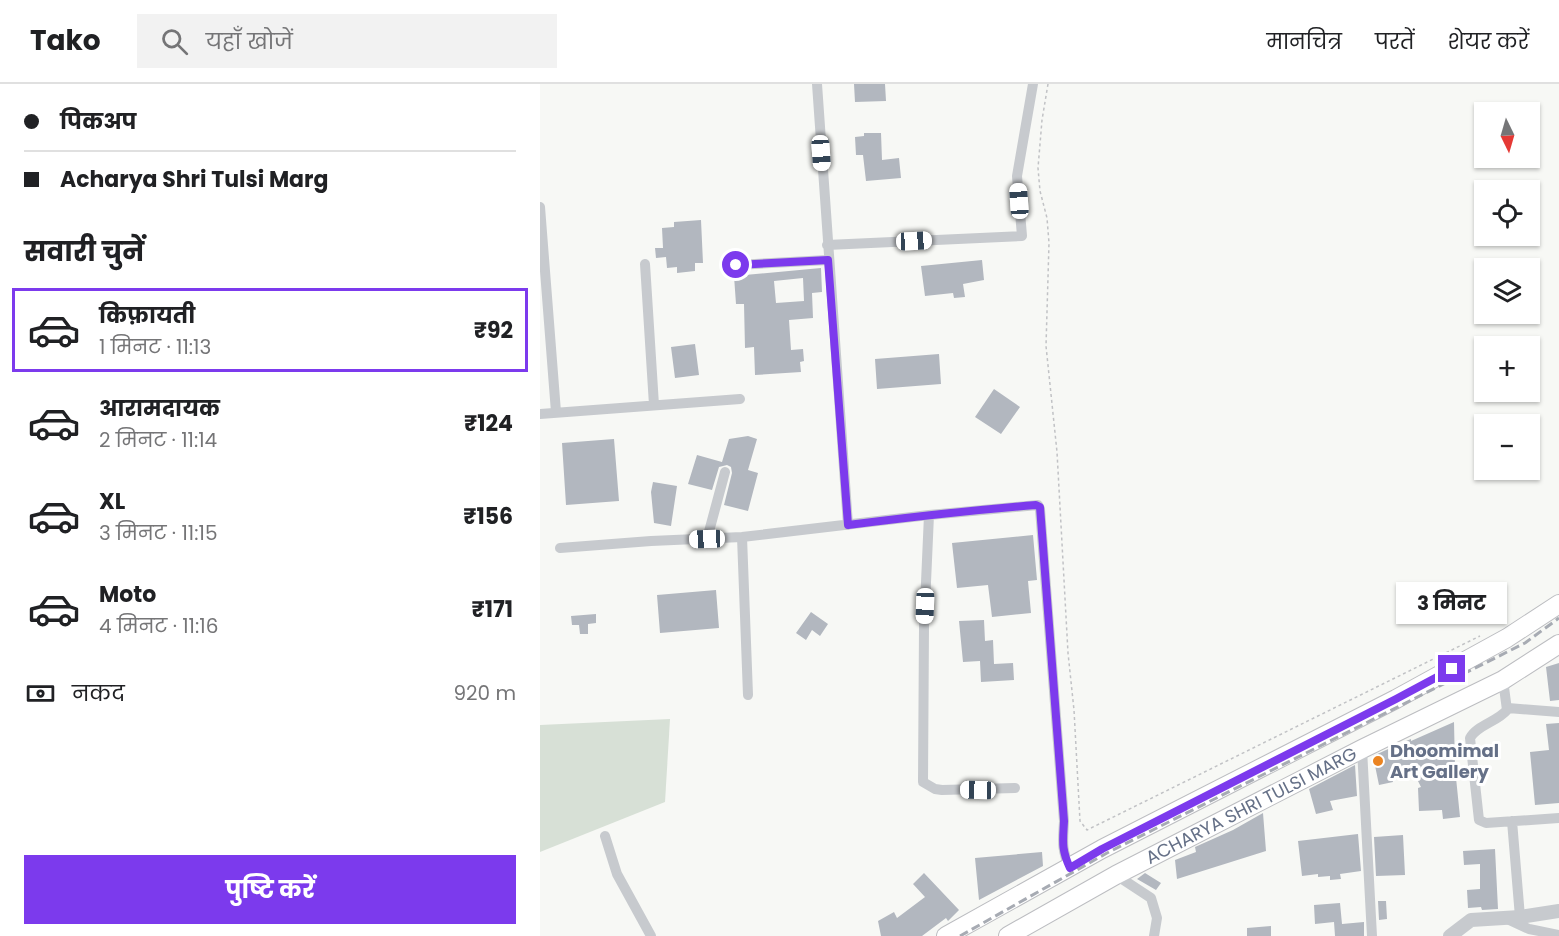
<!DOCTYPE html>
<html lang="hi">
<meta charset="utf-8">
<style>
body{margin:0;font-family:Poppins,"Noto Sans Devanagari",sans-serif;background:#f2f2f2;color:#202124;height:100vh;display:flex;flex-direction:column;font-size:22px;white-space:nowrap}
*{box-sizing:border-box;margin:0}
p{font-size:20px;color:#757577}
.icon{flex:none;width:33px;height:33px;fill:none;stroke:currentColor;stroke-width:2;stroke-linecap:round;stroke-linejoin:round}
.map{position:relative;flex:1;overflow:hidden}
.panel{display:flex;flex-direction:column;background:#fff;width:540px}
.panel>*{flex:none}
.hud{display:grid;align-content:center;height:132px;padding:0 24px;background:#fff}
.needle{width:39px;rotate:175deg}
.fabs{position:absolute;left:934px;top:18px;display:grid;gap:12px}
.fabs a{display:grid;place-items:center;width:66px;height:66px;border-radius:0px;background:#fff;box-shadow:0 2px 4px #0004;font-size:30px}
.end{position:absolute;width:27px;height:27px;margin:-14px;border:8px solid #7c3aed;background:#fff;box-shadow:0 0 0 3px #fff}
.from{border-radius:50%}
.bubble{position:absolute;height:42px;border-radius:0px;background:#fff;box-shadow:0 2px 4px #0004;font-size:20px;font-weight:700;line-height:42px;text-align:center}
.car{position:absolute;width:18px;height:36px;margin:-18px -9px;border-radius:8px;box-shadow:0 0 4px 2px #0007;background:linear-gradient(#fff 24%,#345 0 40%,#fff 0 76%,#345 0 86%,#fff 0)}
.hud b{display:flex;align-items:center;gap:21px;height:57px;font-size:22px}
.hud b+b{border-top:2px solid #e0e0e0}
.hud i{width:15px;height:15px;background:#202124}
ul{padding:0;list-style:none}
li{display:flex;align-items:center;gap:18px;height:84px;margin:0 12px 9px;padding:0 12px;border:3px solid transparent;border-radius:0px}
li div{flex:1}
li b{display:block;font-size:22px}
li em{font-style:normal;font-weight:700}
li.selected{border-color:#7c3aed}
li>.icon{width:54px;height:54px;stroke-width:1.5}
h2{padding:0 24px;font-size:27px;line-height:72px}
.pay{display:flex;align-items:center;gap:15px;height:66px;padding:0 24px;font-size:22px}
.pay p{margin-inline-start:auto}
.primary-button{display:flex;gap:12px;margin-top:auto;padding:12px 24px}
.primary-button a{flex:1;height:69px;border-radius:0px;background:#7c3aed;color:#fff;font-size:24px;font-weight:700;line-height:69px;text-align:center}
header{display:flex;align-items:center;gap:36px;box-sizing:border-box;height:84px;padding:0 30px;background:#fff;border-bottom:2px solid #e0e0e0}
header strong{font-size:28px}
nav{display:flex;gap:33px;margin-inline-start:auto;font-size:21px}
.search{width:420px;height:54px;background:#f2f2f2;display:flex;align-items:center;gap:15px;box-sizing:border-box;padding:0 21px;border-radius:0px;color:#757577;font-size:22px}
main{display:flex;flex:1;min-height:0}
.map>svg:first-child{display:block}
</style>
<header>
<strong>Tako</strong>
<div class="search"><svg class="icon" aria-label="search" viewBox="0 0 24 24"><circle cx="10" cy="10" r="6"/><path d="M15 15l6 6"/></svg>यहाँ खोजें</div>
<nav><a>मानचित्र</a><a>परतें</a><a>शेयर करें</a></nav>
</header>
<main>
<section class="panel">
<div class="hud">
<b><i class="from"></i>पिकअप</b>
<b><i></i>Acharya Shri Tulsi Marg</b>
</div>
<h2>सवारी चुनें</h2>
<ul>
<li class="selected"><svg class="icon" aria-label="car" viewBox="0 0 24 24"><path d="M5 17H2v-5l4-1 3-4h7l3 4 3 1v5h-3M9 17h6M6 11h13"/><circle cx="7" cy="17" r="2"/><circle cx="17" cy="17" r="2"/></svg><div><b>किफ़ायती</b><p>1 मिनट · 11:13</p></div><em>₹92</em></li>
<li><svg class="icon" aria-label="car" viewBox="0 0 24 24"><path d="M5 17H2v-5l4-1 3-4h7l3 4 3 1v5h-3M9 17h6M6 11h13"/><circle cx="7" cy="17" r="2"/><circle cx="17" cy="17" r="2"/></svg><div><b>आरामदायक</b><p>2 मिनट · 11:14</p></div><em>₹124</em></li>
<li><svg class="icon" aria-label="car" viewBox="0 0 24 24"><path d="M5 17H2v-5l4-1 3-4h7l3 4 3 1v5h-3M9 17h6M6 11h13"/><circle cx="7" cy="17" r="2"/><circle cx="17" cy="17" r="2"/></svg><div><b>XL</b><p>3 मिनट · 11:15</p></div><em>₹156</em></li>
<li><svg class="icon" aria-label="car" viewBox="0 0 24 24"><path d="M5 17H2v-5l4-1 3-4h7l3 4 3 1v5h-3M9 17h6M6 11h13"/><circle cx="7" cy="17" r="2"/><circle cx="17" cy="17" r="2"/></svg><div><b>Moto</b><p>4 मिनट · 11:16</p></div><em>₹171</em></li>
</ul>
<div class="pay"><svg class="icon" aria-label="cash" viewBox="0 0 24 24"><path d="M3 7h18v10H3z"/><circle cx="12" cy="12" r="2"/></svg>नकद<p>920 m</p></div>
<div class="primary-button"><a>पुष्टि करें</a></div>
</section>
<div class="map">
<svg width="1019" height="852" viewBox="0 0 1019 852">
<rect width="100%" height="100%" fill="#f7f8f5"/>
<path fill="#d7e0d6" d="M130,635l-5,83 -125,50v-127z"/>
<path fill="#b2b7bf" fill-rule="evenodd" d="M314,0h31l1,17 -31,1z
M324,49h17l1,27 17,-2 2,20 -35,3 -3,-26h-7l-1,-18 9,-1z
M161,136l2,43h-8v8l-18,2v-6l-10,1 -1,-11 -10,1 -1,-10h8l-1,-20 12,-1v-5z
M442,176l2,20 -21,4 2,13 -11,1 -1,-5 -28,3 -4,-30z
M281,184l1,24 -10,1 1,25 -24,2 2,30 12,-1 1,12 -4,1 1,10 -46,3 -1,-28 -9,1 -1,-44h-8l-2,-28zM263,194l1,23 -28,2 -2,-22z
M155,260l4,31 -24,3 -4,-31z
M399,270l2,30 -64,5 -2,-30z
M454,305l26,18 -19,27 -26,-17z
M208,352l9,3 -9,31 10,3 -10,38 -24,-6 8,-32 -1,-6 -4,-2 -8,2 -7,23 -24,-6 9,-29 25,7 7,-23z
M74,355l5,62 -53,4 -4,-62z
M113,398l24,4 -6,40 -17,-3 -3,-31z
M493,451l4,45 -9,1 3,32 -39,4 -4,-32 -31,3 -5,-45z
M176,506l3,38 -59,5 -3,-38z
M271,528l17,12 -8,12 -8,-6 -6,10 -10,-7z
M56,530v9l-8,1v10h-8l-1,-9h-7l-1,-9z
M444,536l1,21 8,-1 1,24 19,-1 1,17 -33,2 -1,-21 -17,1 -4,-41z
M1019,579v37l-9,1 -4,-34z
M914,638l1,46 5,49 -17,2 -1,-9 -23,1 -1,-23 3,-1 -7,-14 -22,4 1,5 -14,3 -6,-29 26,-12 12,-5v2z
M1019,639v80l-24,2 -5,-53 19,-2 -3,-26z
M815,681l2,31 -27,5 3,9 -17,4 -7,-25z
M723,729l3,38 -89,28 -2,-19 21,-8 -1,-5 38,-17z
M818,750l3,37 -21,3 1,5 -11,1v-4l-12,1v-3l-16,2 -4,-35z
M863,751l2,40 -29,1 -2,-39z
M955,765l3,60 -16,1 -1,-3 -13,1 -1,-18 13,-1v-25l-16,1 -1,-14z
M502,768l1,14 -64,34 -4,-42z
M384,789l35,37 -11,11 -2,-3 -24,18h-41l-3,-15 16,-9 3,6 28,-21 -12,-13z
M605,789l16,10 -5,7 -19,-11z
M838,817h8l1,18 -8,1z
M800,819l2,21 22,-2v14h-29l-1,-14 -19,2 -1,-19z
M731,842v10h-24v-8z"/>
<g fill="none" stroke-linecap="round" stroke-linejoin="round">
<g stroke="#bcbdc1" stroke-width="20">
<g id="trunk">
<path d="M406,852l156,-87 294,-150 111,-61 52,-34"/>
<path id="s1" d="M468,852l108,-61 246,-126 141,-69 56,-36"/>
</g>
</g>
<path stroke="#c1c2c5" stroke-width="1.5" stroke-dasharray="3 3" stroke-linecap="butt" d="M508,0l-6,36 -4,48 2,23 7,27 2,25 -3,103 11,106 11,201 6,57 6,111 7,9 393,-194"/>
<path stroke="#c7cace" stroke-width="10" d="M277,0l31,441
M0,123l16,205
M287,161l195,-9 -5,-60 16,-92
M105,180l9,141
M196,181l92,-5
M0,330l200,-15
M389,431l-5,112 -1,155 12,7 7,1 73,-2
M202,453l6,158
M167,455l18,-67
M20,464l91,-7 91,-4 187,-22 109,-10 2,4 24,312c-1,20 -3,28 6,47
M963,596l4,30c-10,12 -30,15 -37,28l9,82 7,3 73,-5
M968,624l51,4
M822,665l10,187
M972,737l8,96
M65,752l12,38 34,62
M576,791l35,23 6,20 -3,18
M965,834l24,11 30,6"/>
<path stroke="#c7cace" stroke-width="14" d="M910,852l21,-16 49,-3 39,-6"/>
<use href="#trunk" stroke="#fff" stroke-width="18"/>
<path stroke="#a7abb3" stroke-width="3" stroke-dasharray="9 4.5" stroke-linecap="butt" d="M420,852l147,-83 418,-210 34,-25"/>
</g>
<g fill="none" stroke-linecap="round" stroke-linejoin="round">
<path stroke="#7c3aed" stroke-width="8" d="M196,181l92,-5 20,265c63,-8 125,-15 188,-20l4,2 24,314c-1,20 -3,28 6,47l32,-19 294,-150 56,-30"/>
</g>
<circle fill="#eb8421" stroke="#fff" stroke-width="2" cx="838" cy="677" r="6"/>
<g text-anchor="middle" stroke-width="6" stroke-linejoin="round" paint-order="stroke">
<g font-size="18" font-weight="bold" fill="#657087" stroke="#fff" text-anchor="start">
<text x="850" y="673">Dhoomimal<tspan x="850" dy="21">Art Gallery</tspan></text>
</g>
<g font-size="18" fill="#657087" stroke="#fff">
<text dy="6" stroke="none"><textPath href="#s1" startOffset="276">ACHARYA SHRI TULSI MARG</textPath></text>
</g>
</g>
</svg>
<div class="fabs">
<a><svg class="needle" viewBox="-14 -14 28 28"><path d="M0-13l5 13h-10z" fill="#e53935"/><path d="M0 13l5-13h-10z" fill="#757577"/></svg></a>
<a><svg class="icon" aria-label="locate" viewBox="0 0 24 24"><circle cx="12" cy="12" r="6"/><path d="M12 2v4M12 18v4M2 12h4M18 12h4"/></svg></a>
<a><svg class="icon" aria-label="layers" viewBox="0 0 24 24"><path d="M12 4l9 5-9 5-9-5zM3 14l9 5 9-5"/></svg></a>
<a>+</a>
<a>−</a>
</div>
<i class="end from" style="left:196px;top:181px"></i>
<i class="end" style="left:912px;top:585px"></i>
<div class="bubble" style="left:856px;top:498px;width:111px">3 मिनट</div>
<i class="car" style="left:281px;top:69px;rotate:176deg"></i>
<i class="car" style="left:479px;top:117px;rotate:356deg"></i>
<i class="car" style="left:374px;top:157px;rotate:87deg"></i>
<i class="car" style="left:167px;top:455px;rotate:268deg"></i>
<i class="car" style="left:385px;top:522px;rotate:182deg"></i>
<i class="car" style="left:438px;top:706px;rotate:271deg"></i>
</div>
</main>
